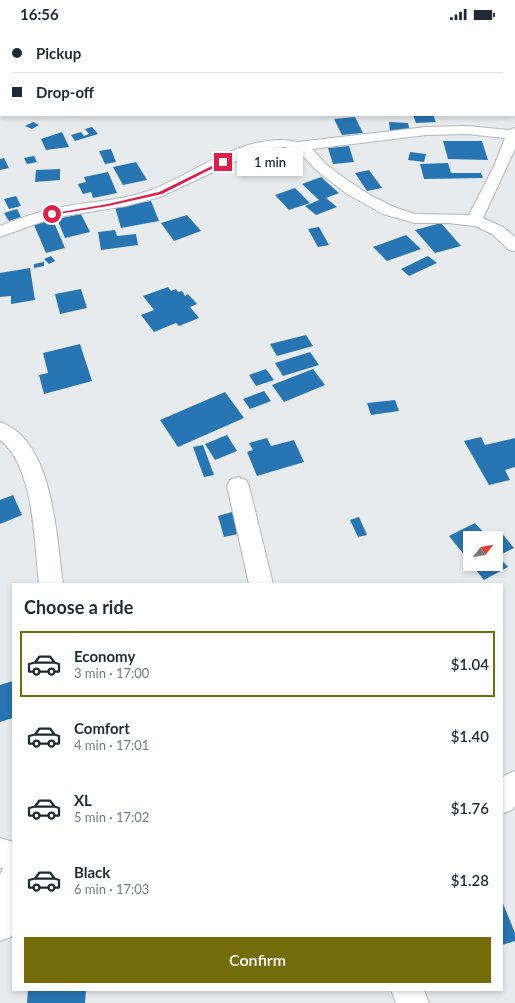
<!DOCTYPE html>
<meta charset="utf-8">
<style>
body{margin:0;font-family:Lato,sans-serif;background:#f6f6f7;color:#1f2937;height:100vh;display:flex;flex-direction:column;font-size:15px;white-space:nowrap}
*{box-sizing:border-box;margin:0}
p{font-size:13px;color:#747a83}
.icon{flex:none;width:22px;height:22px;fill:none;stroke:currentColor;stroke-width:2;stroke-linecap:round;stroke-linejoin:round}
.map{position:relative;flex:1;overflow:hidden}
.side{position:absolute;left:12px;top:555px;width:491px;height:408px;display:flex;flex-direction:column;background:#fff;border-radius:0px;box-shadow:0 2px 6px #0003}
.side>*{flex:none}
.top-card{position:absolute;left:0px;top:0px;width:515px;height:88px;box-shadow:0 2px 6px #0003;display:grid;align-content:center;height:88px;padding:0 12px;background:#fff}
.needle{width:26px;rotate:59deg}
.tools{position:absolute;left:463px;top:503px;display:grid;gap:8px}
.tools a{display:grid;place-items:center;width:40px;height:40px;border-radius:0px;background:#fff;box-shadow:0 2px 6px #0003;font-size:20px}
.end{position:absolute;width:18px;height:18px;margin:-9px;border:5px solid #e11d48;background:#fff;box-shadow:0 0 0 2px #fff}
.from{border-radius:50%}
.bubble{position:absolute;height:28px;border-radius:0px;background:#fff;box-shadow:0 2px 6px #0003;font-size:13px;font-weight:600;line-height:28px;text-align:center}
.top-card b{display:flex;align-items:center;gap:14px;height:38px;font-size:15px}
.top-card b+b{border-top:1px solid #e0e1e3}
.top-card i{width:10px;height:10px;background:#1f2937}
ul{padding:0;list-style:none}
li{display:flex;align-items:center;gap:12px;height:66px;margin:0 8px 6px;padding:0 4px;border:2px solid transparent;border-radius:0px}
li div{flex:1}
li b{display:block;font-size:15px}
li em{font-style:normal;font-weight:600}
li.selected{border-color:#756d09}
li>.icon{width:36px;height:36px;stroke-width:1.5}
h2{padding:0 12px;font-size:18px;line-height:48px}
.cta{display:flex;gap:8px;margin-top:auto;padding:8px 12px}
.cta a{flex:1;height:46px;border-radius:0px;background:#756d09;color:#fff;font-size:16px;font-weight:600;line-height:46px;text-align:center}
.status{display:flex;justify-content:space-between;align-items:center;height:28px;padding:0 20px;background:#fff;direction:ltr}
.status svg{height:11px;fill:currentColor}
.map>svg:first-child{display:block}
</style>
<div class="status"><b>16:56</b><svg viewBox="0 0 49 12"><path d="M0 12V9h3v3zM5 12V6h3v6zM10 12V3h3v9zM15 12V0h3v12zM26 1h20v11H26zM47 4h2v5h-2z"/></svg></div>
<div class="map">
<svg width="515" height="975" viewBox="0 0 515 975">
<rect width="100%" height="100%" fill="#e7ebee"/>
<path fill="#2875b3" d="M413,87h20l3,7 -20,1z
M355,89l8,16 -21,2 -8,-16z
M33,94l6,3 -7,4 -7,-3z
M389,94l19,1 2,8h-20z
M92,99l6,7 -23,7 -4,-6 10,-3 3,4 5,-2 -4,-5z
M62,104l7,15 -23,3 -5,-11z
M443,113h39l6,19 -40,-1z
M349,118l5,16 -21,2 -5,-16z
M111,121l5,13 -11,2 -6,-13z
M410,124l16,2 -2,8 -16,-2z
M34,128l3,6 -10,2 -3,-6z
M4,130l5,10 -9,2v-11z
M136,134l11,18 -24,5 -10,-18z
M448,135l3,10h30l2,5 -59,1 -4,-15z
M60,141v11l-25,2 1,-12z
M369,142l13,18 -15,3 -12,-18z
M108,144l9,21 -24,5 -2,-6 -8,2 -5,-10 8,-2 -2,-5z
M321,149l18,16 -13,5 11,9 -21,8 -11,-9 14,-6 -17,-16z
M295,160l15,15 -21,7 -14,-15z
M16,168l5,10 -12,3 -5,-10z
M151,173l8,20 -38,7 -6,-21z
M17,181l4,8 -12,4 -5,-8z
M81,186l9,18 -25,6 -8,-19z
M187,187l14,16 -27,10 -13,-18z
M53,192l12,28 -19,5 -12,-28z
M441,195l20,23 -26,7 -20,-23z
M319,199l10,18 -11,2 -10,-18z
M115,202l2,6 19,-2 2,11 -37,5 -3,-18z
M406,207l15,14 -34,12 -14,-14z
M51,228l4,5 -6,3 -5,-5z
M428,228l9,7 -28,13 -8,-7z
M44,234v4l-10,2v-4z
M30,240l5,32 -24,4v-8l-11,1v-24z
M168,259l3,4 5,-2 2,3 4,-1 3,5 3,-2 9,10 -7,3 9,11 -20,8 -3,-3 -22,9 -13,-17 13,-5 -11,-14z
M81,261l6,19 -27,6 -5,-20z
M306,307l7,11 -36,10 -7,-12z
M80,316l12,37 -48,13 -5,-19 9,-2 -5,-20z
M310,324l9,13 -36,11 -8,-13z
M266,341l8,11 -18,6 -7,-11z
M313,341l12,16 -41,17 -12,-17z
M264,363l7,10 -21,8 -7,-10z
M225,364l19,26 -66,29 -18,-27z
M395,372l4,11 -28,4 -4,-12z
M227,407l10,16 -22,9 -10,-16z
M481,409l4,8 30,-7v29l-10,3 5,10 -21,5 -25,-44z
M267,410l4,8 23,-6 10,22 -47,14 -10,-24 6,-2 -4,-7z
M203,417l11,30 -10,2 -11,-30z
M13,467l9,20 -22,9v-24z
M232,484l6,22 -14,3 -6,-21z
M359,489l8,18 -9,2 -8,-17z
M475,495l13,14 12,-6 14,17 -16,8 10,11 -24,13 -13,-16h25v-26h-26v24l-21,-26z
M13,653v37l-13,4v-37z
M502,873l13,32v8l-13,4z
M28,962h58l-1,13h-58z"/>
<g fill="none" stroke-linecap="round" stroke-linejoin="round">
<g stroke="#b4b7ba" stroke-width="2">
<path id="street" d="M297,0h12l1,1h-12z
M514,45h1v8h-1z
M467,98l42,4 6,-2v21l-32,69 20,9 12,10v14l-6,-1 -17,-16 -17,-8 -27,-3h-33l-32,-9 -36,-20 -30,-23 -17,-18 -15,-6 -15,2 -31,11 -79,37 -34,9 -74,12 -52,19v-11c22,-9 44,-16 67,-20 28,-5 57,-6 84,-16 44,-17 98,-60 147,-48l128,-15zM467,106l38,4 -11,28 -25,49 -54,-1 -21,-7 -24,-12 -23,-15 -20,-15 -15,-16 114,-14z
M0,394c54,18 56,115 63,162h-24c-5,-42 -4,-116 -39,-144z
M238,449l8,3 3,6 24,98h-24l-22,-98 3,-6z
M515,743v35l-3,4 -10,4v-35l3,-4z
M0,810l13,4v90l-2,5 -11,4v-66l3,-7h-3z
M391,962h33l5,13h-33z"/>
</g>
<use href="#street" fill="#fff" fill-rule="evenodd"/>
</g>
<path fill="#e11d48" d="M222,133l3,1 -63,32 -54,12 -56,9 -3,-1 59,-10 51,-12z"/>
</svg>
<div class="tools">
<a><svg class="needle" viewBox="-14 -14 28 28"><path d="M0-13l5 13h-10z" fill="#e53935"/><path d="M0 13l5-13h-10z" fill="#747a83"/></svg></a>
</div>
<i class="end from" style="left:52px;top:186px"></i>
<i class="end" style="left:223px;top:134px"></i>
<div class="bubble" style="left:237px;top:120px;width:66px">1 min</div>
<div class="top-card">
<b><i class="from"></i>Pickup</b>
<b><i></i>Drop-off</b>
</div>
<section class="side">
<h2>Choose a ride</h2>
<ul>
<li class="selected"><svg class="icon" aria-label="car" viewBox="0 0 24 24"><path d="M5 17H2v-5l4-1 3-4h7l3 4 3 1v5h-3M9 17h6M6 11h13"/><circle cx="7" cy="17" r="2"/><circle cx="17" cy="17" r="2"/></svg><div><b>Economy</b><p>3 min · 17:00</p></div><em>$1.04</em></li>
<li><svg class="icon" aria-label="car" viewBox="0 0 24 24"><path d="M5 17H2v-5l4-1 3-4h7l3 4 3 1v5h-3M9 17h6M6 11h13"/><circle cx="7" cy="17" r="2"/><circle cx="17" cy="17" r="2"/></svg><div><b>Comfort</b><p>4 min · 17:01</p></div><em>$1.40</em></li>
<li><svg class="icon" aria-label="car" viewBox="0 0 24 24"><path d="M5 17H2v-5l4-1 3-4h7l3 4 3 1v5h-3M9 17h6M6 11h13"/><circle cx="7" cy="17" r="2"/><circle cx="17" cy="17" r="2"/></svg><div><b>XL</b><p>5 min · 17:02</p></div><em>$1.76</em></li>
<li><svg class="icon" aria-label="car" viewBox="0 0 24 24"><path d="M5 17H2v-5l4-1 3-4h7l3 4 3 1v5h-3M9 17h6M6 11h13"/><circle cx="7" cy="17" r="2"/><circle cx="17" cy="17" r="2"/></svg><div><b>Black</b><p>6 min · 17:03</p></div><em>$1.28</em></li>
</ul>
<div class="cta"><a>Confirm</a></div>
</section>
</div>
